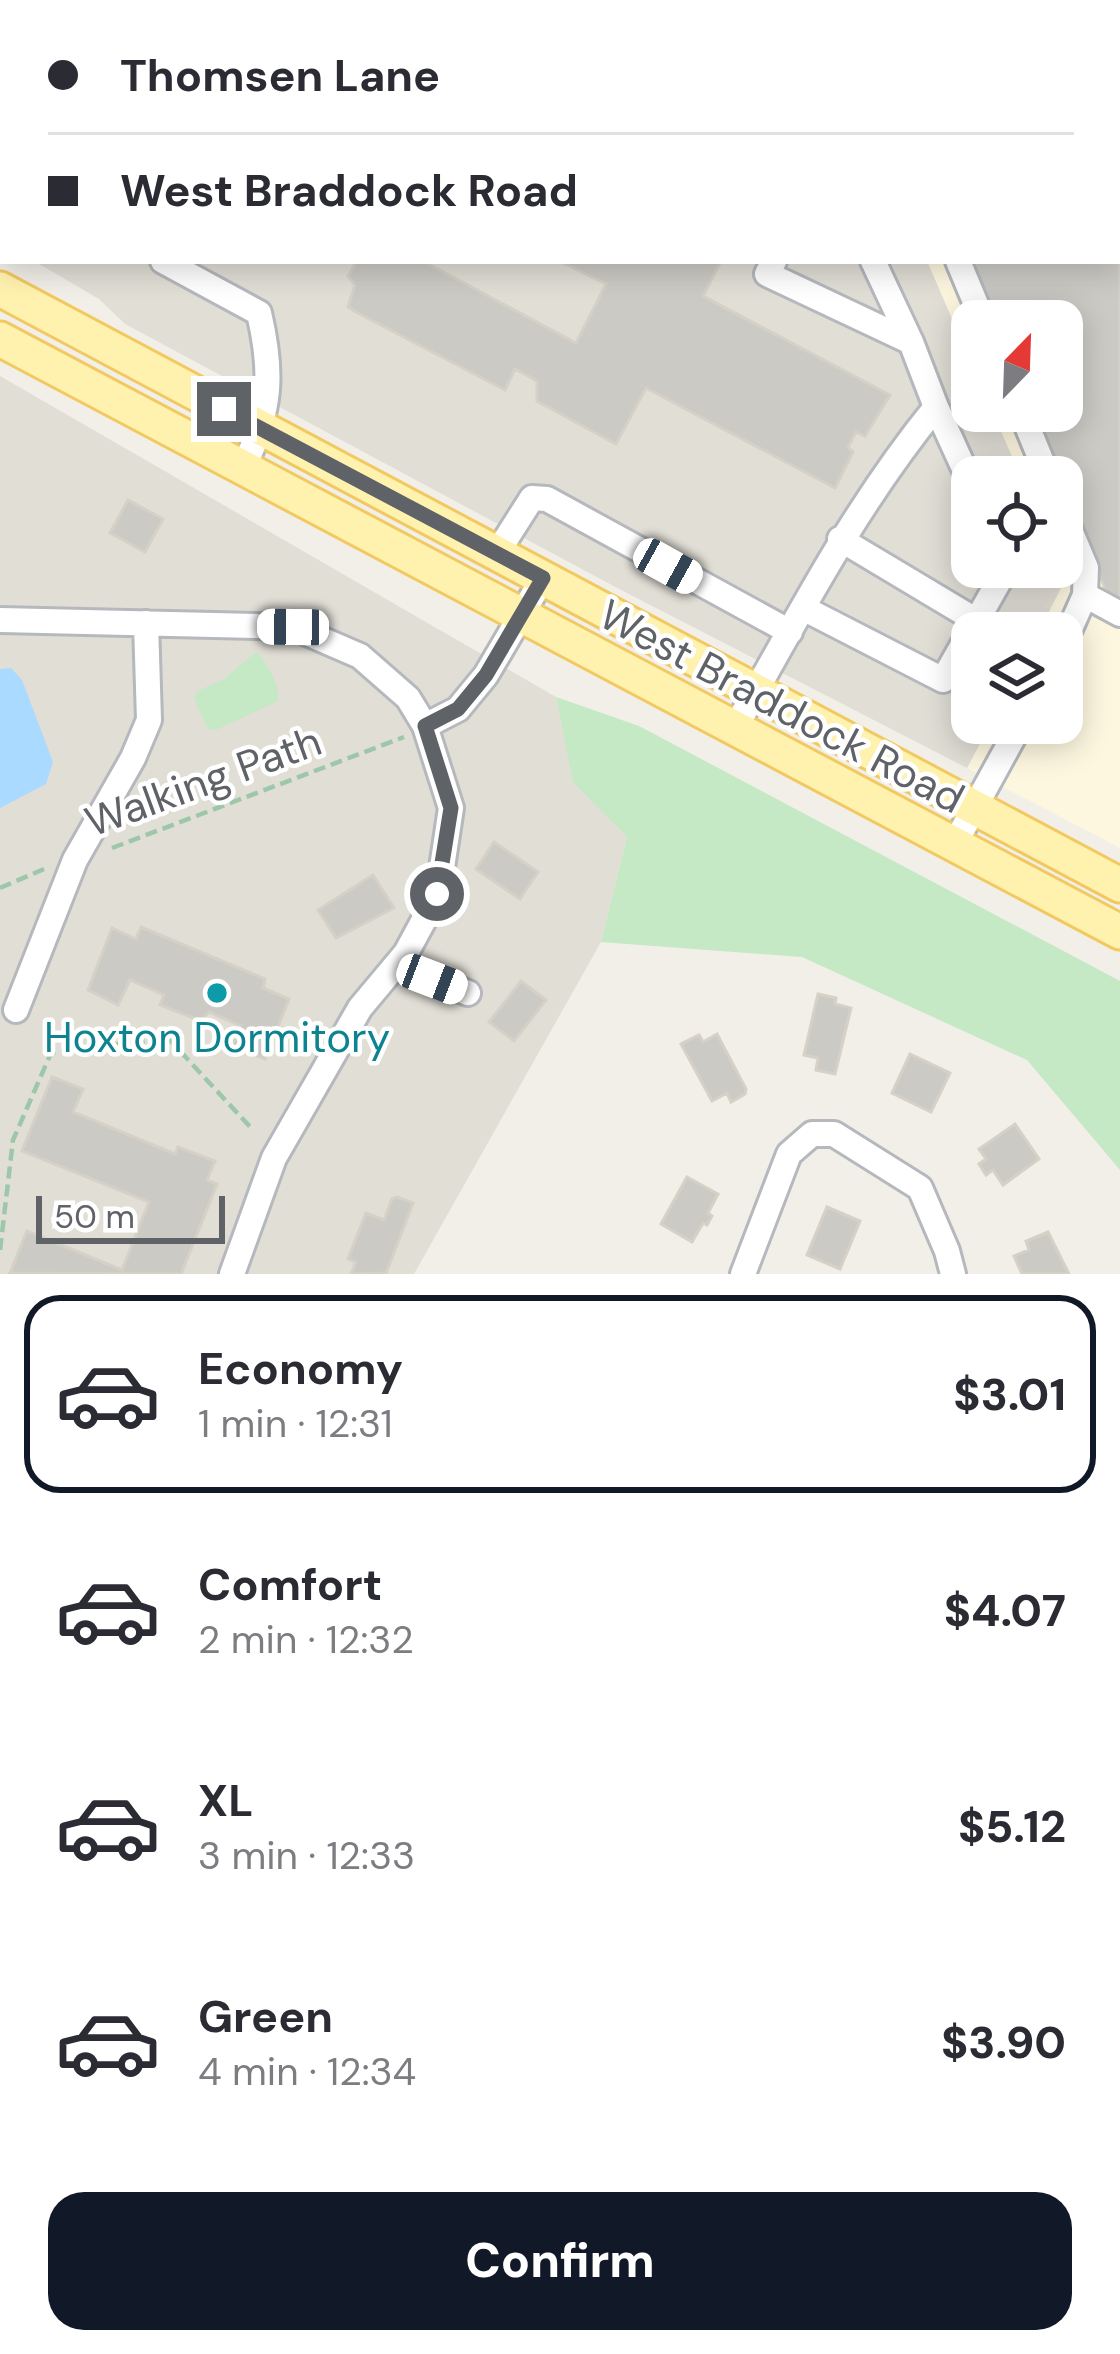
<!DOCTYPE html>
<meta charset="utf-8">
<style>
body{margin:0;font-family:"DM Sans",sans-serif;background:#f2f2f3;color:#2b2b33;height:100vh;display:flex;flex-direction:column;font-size:45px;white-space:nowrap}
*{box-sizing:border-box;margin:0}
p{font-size:39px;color:#7c7c81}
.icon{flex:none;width:66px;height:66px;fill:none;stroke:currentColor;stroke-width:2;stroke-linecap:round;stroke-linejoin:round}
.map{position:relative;height:1274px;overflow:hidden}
.side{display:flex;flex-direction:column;background:#fff;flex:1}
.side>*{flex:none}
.banner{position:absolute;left:0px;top:0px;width:1122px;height:264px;box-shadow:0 6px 30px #0003;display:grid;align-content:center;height:264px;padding:0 48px;background:#fff}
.needle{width:78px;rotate:23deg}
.fabs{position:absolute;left:951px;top:300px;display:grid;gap:24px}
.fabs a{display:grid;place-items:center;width:132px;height:132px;border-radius:24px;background:#fff;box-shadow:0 6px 30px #0003;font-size:60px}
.scale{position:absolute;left:36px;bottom:30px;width:189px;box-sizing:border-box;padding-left:12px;border:6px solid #5f6368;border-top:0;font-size:33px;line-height:42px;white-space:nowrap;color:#5f6368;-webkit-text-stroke:9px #fff;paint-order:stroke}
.end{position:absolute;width:54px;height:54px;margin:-27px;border:15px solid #5f6368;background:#fff;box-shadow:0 0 0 6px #fff}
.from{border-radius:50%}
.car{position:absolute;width:36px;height:72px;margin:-36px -18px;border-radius:15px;box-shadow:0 0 9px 3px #0007;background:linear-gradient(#fff 24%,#345 0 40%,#fff 0 76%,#345 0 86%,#fff 0)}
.banner b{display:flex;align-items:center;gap:42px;height:114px;font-size:45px}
.banner b+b{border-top:3px solid #e1e1e2}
.banner i{width:30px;height:30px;background:#2b2b33}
ul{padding:21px 0 0;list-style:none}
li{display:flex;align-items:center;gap:36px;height:198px;margin:0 24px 18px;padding:0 24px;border:6px solid transparent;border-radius:36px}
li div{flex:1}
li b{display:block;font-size:45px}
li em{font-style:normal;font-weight:800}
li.on{border-color:#111827}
li>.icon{width:108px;height:108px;stroke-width:1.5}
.cta{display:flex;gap:24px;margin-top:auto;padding:24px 48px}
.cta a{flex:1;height:138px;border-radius:36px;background:#111827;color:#fff;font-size:48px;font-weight:800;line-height:138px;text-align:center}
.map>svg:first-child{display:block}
</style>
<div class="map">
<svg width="1120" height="1274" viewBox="0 0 1120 1274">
<rect width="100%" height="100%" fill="#f1efe8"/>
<path fill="#fef7e0" d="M813,0h307v848l-153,-80 24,-45h71v-90h-24l27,-53 -5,-13 2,-90h-41l-29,-66h70v-90h-90v44l-45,-104h192v-258z"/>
<path fill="#e1ded6" d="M0,0h454l5,3h-456v240z
M34,261h893l45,104v46h20l29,66h-49v90h88l5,13 -27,53h-66v90h19l-24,45 -346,-178 -496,-266 -26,-25z
M0,376l556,321 18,85 53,55 -26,105 -187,332h-414z"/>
<path fill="#c5e8c5" d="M256,652c11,9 24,35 22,49l-62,29 -8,-1 -14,-31 4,-7 26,-12z
M556,697l83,29 481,255v189l-93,-110 -225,-103 -201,-15 26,-105 -54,-55z"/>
<path fill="#aadaff" d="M11,668l11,12 31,82 -7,22 -46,24v-139z"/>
<path fill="#cccac5" stroke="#d6d1c6" stroke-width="3" d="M883,0h156l1,3h-158z
M1119,205l1,2v396l-11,-5 -77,-187h30v-90h-67l-24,-60h148z
M357,261h66l153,82 30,-59 -47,-23h162l-18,35 187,99 -25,41 -9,-4 -8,15 5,5 -18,36 -189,-100 -30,56 -79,-43v-20l-22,-12 -10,21 -151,-79 -6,-4 7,-22 -7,-9z
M128,500l35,19 -18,33 -35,-19z
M494,842l44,30 -18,27 -44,-30z
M373,875l21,33 -58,30 -18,-28z
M141,927l124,52 -2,9 26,11 -24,60 -33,-13 9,-20 -32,-14 -8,9 -41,-16 4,-10 -34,-15 -12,25 -30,-15 24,-62 24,11z
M521,981l25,19 -32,41 -25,-19z
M818,994l18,4 -1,6 16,4 -16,66 -19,-4 2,-12 -14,-3z
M717,1034l29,55 -1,5 -14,8 -4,-9 -15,8 -31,-57 18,-9 4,7z
M910,1054l40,19 -19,39 -39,-19z
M52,1077l31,12 -10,23 102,42 3,-7 37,14 -8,19 10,4 -36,90 -171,-1 17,-42 95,39 27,-68 -127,-51z
M1015,1124l24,35 -36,26 -10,-15 -7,5 -7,-11 7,-5 -7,-10z
M687,1177l31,17 -10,19 4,3 -5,9 -4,-2 -11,19 -31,-18z
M397,1197l16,6 -27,70 -35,1 5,-12 -8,-3 18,-46 18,7 8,-21z
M827,1207l33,14 -20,48 -33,-14z
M1048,1232l21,42h-47l-8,-18 15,-6 -3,-9z"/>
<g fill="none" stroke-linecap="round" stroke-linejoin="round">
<g stroke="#b5b8bc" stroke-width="30">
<path id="minor" d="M849,0l2,3
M0,173l3,1
M163,261l96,52c14,60 12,97 -15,153
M873,261l38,81
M958,261l25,60
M936,407l36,79
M1021,411l27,66
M1062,511l24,57 -1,27
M840,539l137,82
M497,553l35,-55 15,1 243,133
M803,608l140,72 64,-113
M0,620l293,7 67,29 48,42 17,28 26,82 -13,86 -32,59 -46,55 -86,150 -42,116
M1062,647l23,-52 35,19
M425,726l33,-17 28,-34 57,-97
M735,728c63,-111 120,-222 201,-321l-25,-65 -144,-68 7,-13
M954,845l67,-122
M396,965l72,28
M16,1010l59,-150 58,-102 16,-38 -3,-97
M743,1274l46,-120 23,-20h22l86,54 27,63 6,23"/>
</g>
<g stroke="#f2c960" stroke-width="39">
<path id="major" d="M0,289l1120,596
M0,339l1120,593"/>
</g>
<path stroke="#9cc7a9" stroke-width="4.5" stroke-dasharray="12 6" stroke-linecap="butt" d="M112,848l292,-111
M0,888l44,-19
M0,1250l13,-110 38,-87 117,-15 85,92"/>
<use href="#minor" stroke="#fff" stroke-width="24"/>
<use href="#major" stroke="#fff2af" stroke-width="33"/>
</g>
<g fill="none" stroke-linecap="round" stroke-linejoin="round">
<path stroke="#5f6368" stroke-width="15" d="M224,409l319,169 -57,97 -28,34 -33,17 26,82 -14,86"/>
</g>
<circle fill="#0f9aa8" stroke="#fff" stroke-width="4.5" cx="217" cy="993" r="12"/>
<g text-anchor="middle" stroke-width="9" stroke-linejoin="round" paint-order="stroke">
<g font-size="42" fill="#5f6368" stroke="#fff">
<text transform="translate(782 706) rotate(28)" y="15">West Braddock Road</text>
<text transform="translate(203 781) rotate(-20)" y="15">Walking Path</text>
</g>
<g font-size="42" fill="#0d838f" stroke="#fff">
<text x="217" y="1052">Hoxton Dormitory</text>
</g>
</g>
</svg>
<div class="fabs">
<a><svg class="needle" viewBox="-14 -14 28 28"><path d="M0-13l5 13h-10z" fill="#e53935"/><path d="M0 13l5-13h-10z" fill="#7c7c81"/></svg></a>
<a><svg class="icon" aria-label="locate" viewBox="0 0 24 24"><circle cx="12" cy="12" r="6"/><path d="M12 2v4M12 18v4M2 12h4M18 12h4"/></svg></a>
<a><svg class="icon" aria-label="layers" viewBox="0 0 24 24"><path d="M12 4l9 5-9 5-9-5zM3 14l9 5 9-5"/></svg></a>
</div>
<div class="scale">50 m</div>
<i class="end from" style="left:437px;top:894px"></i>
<i class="end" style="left:224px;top:409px"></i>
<i class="car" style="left:668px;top:566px;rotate:119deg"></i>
<i class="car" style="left:293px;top:627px;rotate:271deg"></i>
<i class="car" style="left:432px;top:979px;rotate:111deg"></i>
<div class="banner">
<b><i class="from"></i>Thomsen Lane</b>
<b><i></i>West Braddock Road</b>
</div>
</div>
<section class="side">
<ul>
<li class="on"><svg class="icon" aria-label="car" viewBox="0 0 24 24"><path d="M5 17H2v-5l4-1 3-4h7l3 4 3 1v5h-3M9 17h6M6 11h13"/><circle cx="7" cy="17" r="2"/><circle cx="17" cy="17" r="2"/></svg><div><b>Economy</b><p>1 min · 12:31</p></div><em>$3.01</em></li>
<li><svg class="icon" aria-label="car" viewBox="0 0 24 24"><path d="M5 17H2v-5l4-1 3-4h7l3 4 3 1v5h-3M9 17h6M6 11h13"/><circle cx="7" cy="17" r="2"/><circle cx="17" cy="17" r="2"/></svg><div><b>Comfort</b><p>2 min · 12:32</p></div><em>$4.07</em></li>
<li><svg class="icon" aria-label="car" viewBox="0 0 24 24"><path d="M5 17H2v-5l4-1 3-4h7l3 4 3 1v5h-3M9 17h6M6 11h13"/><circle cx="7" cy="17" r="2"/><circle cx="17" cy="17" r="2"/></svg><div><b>XL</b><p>3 min · 12:33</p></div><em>$5.12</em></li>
<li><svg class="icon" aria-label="car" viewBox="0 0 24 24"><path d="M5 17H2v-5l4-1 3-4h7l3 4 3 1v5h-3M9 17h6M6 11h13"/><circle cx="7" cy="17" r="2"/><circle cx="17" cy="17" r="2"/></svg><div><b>Green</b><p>4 min · 12:34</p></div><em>$3.90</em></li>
</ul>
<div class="cta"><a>Confirm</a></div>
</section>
